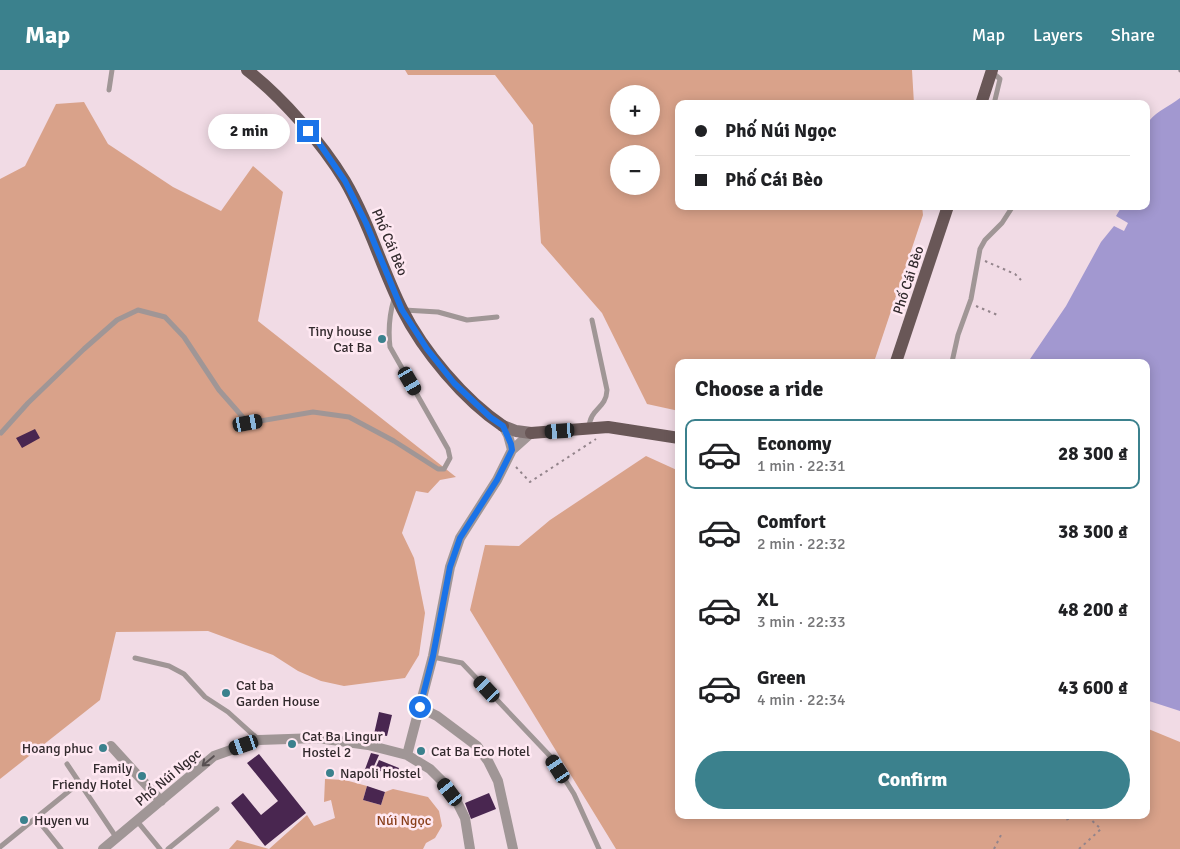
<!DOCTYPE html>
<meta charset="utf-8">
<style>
body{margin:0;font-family:Signika,sans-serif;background:#f2f2f2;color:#202124;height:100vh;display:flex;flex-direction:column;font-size:19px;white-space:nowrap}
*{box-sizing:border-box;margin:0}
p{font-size:16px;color:#757577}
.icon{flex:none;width:28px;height:28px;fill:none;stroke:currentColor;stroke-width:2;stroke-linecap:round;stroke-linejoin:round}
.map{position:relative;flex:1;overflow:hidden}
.side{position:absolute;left:675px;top:289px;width:475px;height:460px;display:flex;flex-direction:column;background:#fff;border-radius:10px;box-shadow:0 2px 12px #0003}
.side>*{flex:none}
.hud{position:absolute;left:675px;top:30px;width:475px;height:110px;border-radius:10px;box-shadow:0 2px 12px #0003;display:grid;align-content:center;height:110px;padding:0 20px;background:#fff}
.controls{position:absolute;left:610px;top:15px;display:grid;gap:10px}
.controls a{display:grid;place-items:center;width:50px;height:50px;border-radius:50%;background:#fff;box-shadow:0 2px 12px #0003;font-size:25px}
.end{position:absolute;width:22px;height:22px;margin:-11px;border:6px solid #1a73e8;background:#fff;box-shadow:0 0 0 2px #fff}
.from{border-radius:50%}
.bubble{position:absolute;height:35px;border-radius:18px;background:#fff;box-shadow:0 2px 12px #0003;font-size:16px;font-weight:800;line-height:35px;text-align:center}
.car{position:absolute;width:15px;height:30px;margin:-15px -8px;border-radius:6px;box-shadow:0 0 4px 1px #0007;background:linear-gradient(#222 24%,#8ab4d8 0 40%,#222 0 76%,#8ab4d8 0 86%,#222 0)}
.hud b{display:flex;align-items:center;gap:18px;height:48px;font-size:19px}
.hud b+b{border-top:1px solid #e0e0e0}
.hud i{width:12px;height:12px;background:#202124}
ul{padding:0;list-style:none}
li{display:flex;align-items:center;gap:15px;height:70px;margin:0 10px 8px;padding:0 10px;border:2px solid transparent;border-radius:10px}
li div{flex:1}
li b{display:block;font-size:19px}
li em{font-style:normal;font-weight:800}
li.on{border-color:#3b818d}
li>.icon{width:45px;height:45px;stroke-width:1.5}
h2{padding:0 20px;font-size:22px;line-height:60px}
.cta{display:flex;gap:10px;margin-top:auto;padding:10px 20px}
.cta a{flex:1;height:58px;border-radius:30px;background:#3b818d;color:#fff;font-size:20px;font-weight:800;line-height:58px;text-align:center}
header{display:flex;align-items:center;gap:30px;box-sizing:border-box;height:70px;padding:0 25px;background:#3b818d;color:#fff}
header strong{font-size:24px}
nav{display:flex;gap:28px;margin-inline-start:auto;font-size:18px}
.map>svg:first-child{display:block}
</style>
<header>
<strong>Map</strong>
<nav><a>Map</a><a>Layers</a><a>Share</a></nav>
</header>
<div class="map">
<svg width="1180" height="779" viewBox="0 0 1180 779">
<rect width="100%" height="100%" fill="#f1dbe5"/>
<path fill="#d9a28a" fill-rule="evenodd" d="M405,0h507l2,34h-235v102h243l1,9 -49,147h-195v49l-32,-7 -45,-91 -61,-70 -8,-118 -38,-50h-87zM619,24h32v32h-32zM619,84h32v32h-32z
M84,32l24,42 65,43 48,24 32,-45 30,26 -25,129 198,156 -16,3 -12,13 -12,-2 -14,42 12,25 11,55 -6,42 -14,23 -61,8 -23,-5 -23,-10 -25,-16 -65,-24 -92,1 -16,68 -100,79v-600l25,-13 31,-62z
M646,386l33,15v344h467v-87l34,14v107h-564l-146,-239 15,-65 34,1 31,-26z
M325,709l20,1 22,6 -4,14 18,5 4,-13 8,-3 35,8 11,14 3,15 -7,12 -9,5 -3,6h-194l8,-9 32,9 38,-34 7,11 21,-8 -4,-18 -7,2z"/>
<path fill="#a298d0" d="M1180,28v613l-34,-11v-338h-118l38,-56 35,-64 13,-16 10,5 4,-8 -12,-7 6,-10h24c0,-16 2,-31 3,-47 1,-12 -8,-27 0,-38 9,-11 20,-14 31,-23z"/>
<path fill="#492650" d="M35,359l5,9 -18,10 -6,-10z
M379,642l13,3 -5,21 -13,-2z
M371,683l8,2 -9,20 -6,-3z
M259,684l47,59 -41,33 -34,-43 12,-10 18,22 17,-14 -31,-38z
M379,690l20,8 -3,9 -21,-8z
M367,716l18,6 -4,13 -18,-5z
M489,723l7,16 -25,10 -6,-16z"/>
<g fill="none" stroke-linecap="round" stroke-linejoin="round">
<path stroke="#93848b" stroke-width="2" stroke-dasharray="2.5 4" stroke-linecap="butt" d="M1179,0l1,2
M985,191l30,13 6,6
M976,236l24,10
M516,397l14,15 66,-43
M1066,745l-1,5 15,-5
M994,779l8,-16
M1079,779l22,-20 -15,-14"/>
<path stroke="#a09696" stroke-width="5" d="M992,2l8,7 -6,25
M109,20l3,-20
M404,240l34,2 29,8 30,-3
M952,292l6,-27 13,-36 9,-50 5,-9 17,-17 11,-17
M589,358c1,-21 17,-18 18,-38l-15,-70
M1,363l27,-30 56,-54 33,-29 21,-10 27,7 19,20 35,53 29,33 65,-11 36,5 45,24 44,28h6l6,-11 -2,-9 -58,-102c-2,-17 -1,-31 4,-48
M433,587l29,6 88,93 24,38 25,55
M135,588l34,8 15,8 21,23 23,15 31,28
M67,694l49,73
M36,748l25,31
M137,751l23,28
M0,777l79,-64
M168,779l49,-40"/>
<path stroke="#a09696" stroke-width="10" d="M503,356l5,9 4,15
M419,637l18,9 40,30 11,15 10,20 15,68
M111,676l50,55
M407,685l26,-99 17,-89 10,-29 37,-58 15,-30 19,-17
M103,779l111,-93 45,-16 59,-2 50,7 39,10 23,14 14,14 12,17 9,18 5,31"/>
<path stroke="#807171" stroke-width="12" d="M503,356l13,5 15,2"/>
<path stroke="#695757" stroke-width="12" d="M247,0c35,27 75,73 98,111 24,41 36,86 57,128 21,42 62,91 101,117
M981,34l11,-34
M896,292l52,-156
M531,363l77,-6 71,11"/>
</g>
<defs><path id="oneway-shaft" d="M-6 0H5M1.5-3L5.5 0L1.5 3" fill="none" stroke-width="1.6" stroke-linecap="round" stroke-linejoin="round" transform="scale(1.25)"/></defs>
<use stroke="#585052" href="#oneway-shaft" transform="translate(208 691) rotate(140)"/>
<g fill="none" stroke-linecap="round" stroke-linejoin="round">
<path stroke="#1a73e8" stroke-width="6" d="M308,61l11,12 26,38 21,42 36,87 25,39 27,34 36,34 13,9 8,18 1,6 -15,30 -37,58 -10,29 -17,89 -13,51"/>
</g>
<g fill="#3b818d" stroke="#ffe8f2" stroke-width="2">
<circle cx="382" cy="269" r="5"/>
<circle cx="226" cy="623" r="5"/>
<circle cx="292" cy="674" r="5"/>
<circle cx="103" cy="678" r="5"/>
<circle cx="421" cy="681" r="5"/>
<circle cx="330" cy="703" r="5"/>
<circle cx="142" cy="706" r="5"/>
<circle cx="24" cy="750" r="5"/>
</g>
<g text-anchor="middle" stroke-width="5" stroke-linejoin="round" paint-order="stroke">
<g font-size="14" fill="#322a2d" stroke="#ffe8f2">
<text transform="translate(390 172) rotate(67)" y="5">Phố Cái Bèo</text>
<text transform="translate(908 210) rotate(-72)" y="5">Phố Cái Bèo</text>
<text transform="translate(168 707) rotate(-40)" y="5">Phố Núi Ngọc</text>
</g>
<g font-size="14" fill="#322a2d" stroke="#ffe8f2" text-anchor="start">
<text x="372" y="266" text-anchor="end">Tiny house<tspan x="372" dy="16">Cat Ba</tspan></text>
<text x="236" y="620">Cat ba<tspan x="236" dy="16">Garden House</tspan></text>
<text x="302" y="671">Cat Ba Lingur<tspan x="302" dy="16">Hostel 2</tspan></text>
<text x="93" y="683" text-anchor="end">Hoang phuc</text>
<text x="431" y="686">Cat Ba Eco Hotel</text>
<text x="132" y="703" text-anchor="end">Family<tspan x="132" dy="16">Friendy Hotel</tspan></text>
<text x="340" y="708">Napoli Hostel</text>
<text x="34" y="755">Huyen vu</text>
</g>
<g font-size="14" fill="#893f1b" stroke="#ffe8f2">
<text x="404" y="755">Núi Ngọc</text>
</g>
</g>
</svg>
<div class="controls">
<a>+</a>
<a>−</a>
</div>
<i class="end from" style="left:420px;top:637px"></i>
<i class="end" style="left:308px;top:61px"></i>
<div class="bubble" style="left:208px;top:44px;width:82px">2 min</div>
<i class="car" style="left:410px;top:311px;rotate:150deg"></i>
<i class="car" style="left:248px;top:353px;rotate:80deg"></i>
<i class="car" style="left:560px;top:361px;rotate:266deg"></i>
<i class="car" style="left:487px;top:619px;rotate:317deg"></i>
<i class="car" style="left:244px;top:675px;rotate:251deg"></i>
<i class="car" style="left:558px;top:699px;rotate:327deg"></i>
<i class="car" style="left:450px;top:722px;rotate:323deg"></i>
<div class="hud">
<b><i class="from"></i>Phố Núi Ngọc</b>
<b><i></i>Phố Cái Bèo</b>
</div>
<section class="side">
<h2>Choose a ride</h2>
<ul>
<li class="on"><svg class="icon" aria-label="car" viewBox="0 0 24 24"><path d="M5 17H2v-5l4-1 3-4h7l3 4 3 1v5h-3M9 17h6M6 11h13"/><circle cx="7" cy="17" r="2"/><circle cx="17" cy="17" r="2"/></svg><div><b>Economy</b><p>1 min · 22:31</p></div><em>28 300 ₫</em></li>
<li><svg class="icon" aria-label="car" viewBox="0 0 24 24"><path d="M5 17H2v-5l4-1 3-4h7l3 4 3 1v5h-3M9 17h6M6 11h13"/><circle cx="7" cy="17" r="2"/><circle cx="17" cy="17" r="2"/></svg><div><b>Comfort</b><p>2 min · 22:32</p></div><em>38 300 ₫</em></li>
<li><svg class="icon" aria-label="car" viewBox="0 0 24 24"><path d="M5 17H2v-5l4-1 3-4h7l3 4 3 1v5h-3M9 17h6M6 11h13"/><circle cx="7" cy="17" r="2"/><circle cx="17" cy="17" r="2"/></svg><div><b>XL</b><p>3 min · 22:33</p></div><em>48 200 ₫</em></li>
<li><svg class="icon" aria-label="car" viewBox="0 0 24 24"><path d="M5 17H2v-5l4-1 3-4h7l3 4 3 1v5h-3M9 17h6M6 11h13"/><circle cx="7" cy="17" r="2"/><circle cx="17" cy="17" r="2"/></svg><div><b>Green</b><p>4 min · 22:34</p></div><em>43 600 ₫</em></li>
</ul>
<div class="cta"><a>Confirm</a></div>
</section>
</div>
